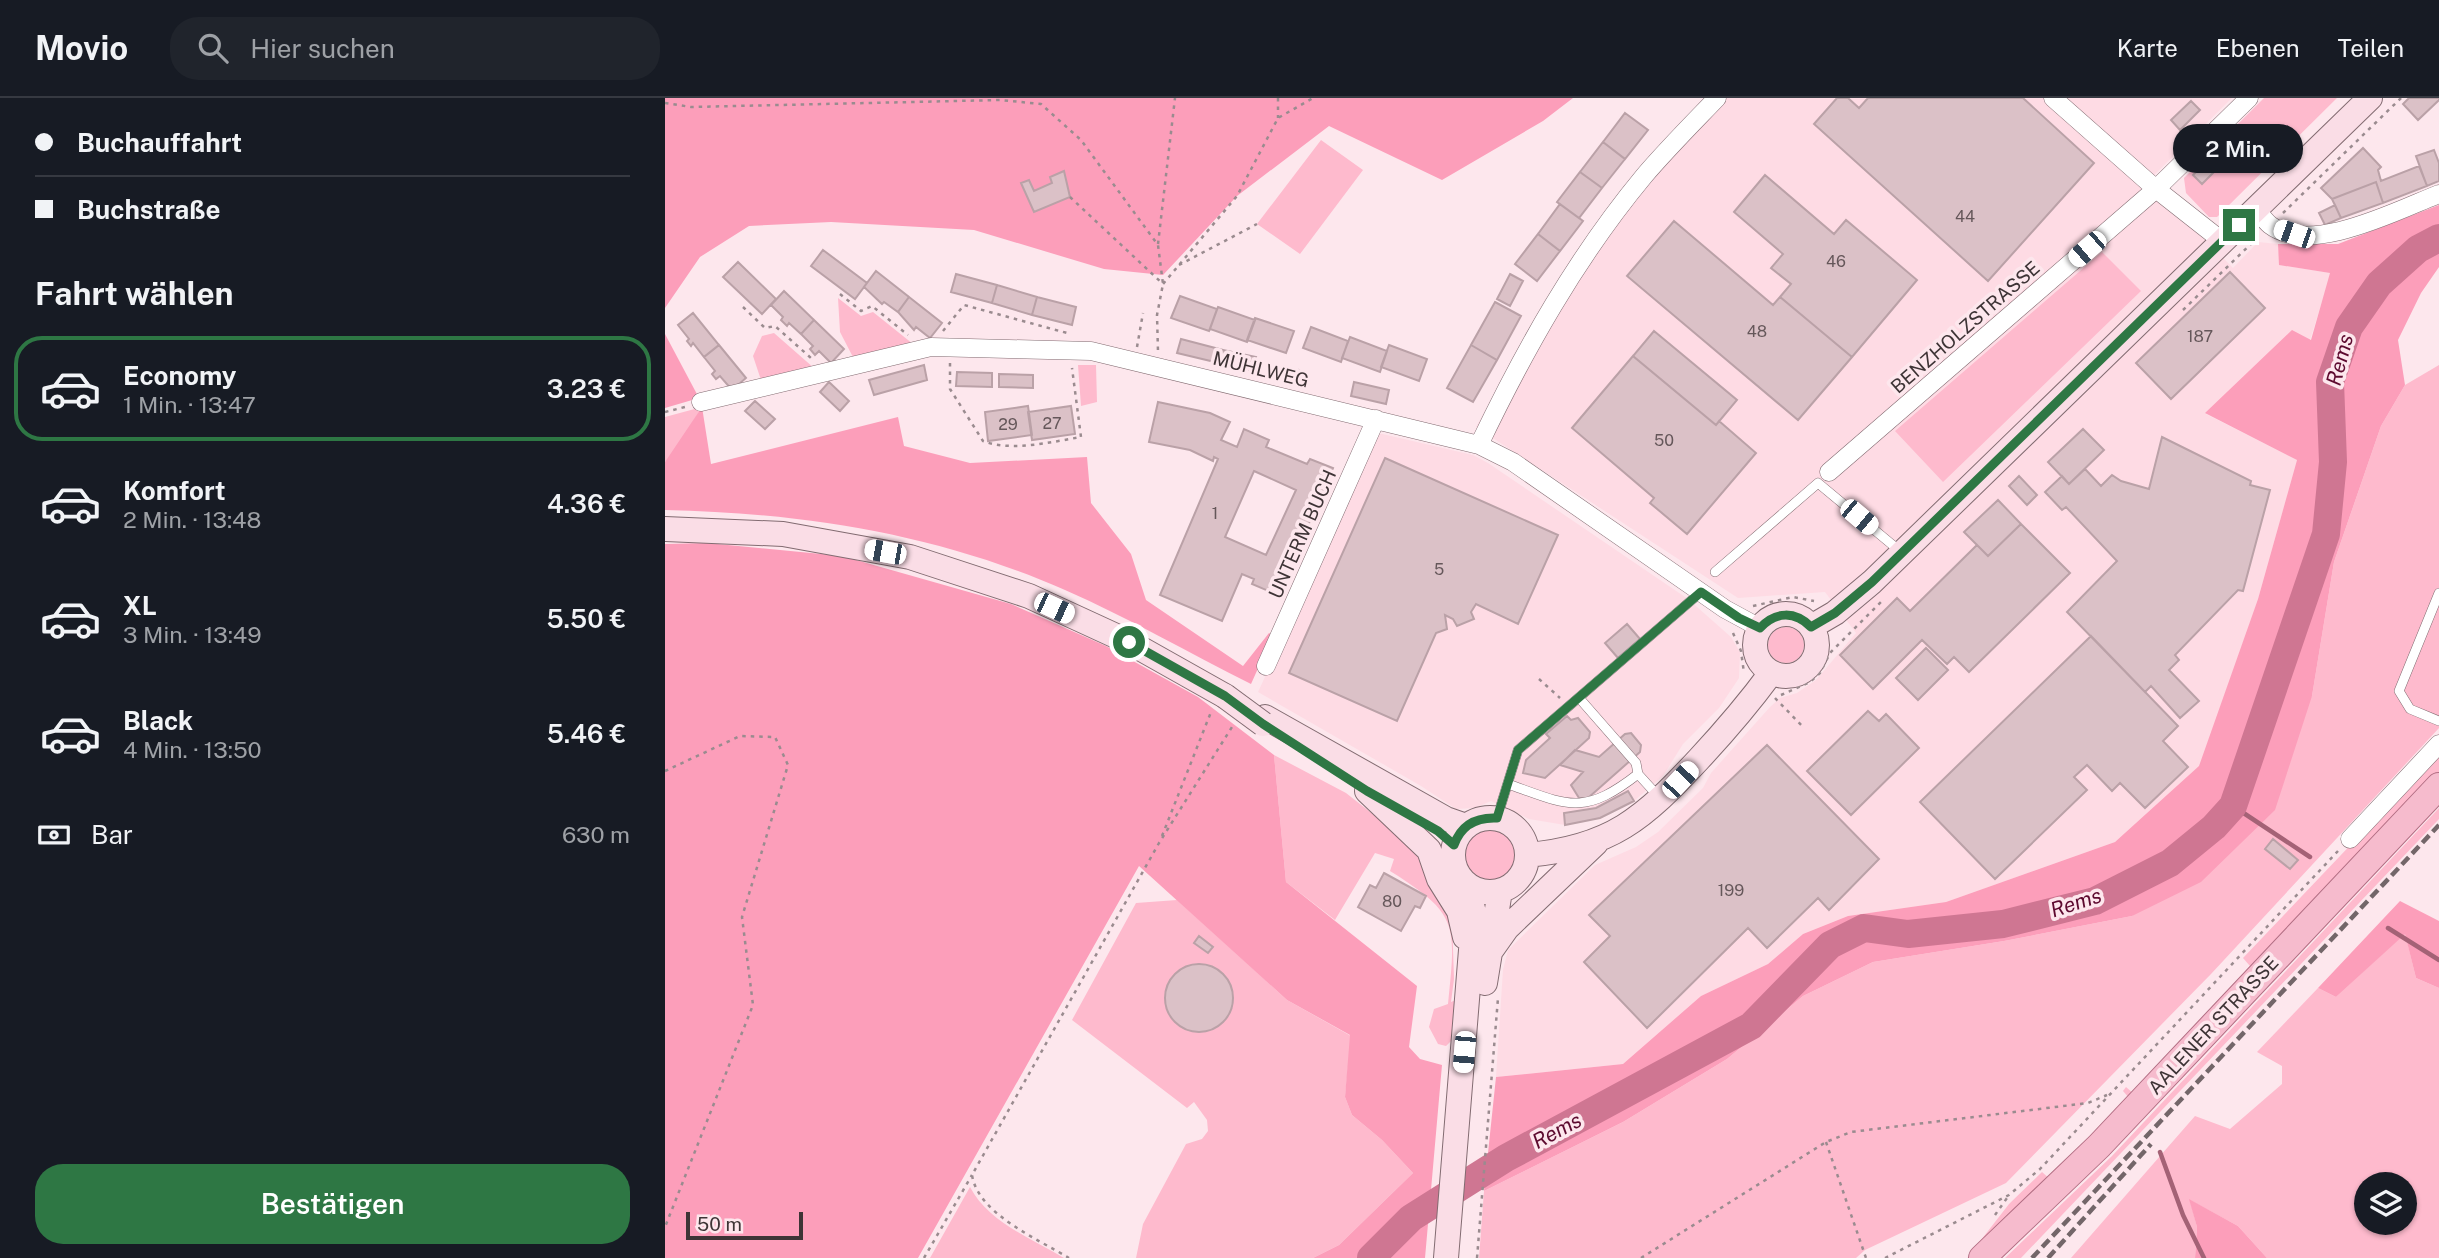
<!DOCTYPE html>
<html lang="de">
<meta charset="utf-8">
<style>
body{margin:0;font-family:"Public Sans",sans-serif;background:#20242c;color:#f1f3f6;height:100vh;display:flex;flex-direction:column;font-size:26px;white-space:nowrap}
*{box-sizing:border-box;margin:0}
p{font-size:23px;color:#9ea1a6}
.icon{flex:none;width:38px;height:38px;fill:none;stroke:currentColor;stroke-width:2;stroke-linecap:round;stroke-linejoin:round}
.map{position:relative;flex:1;overflow:hidden}
.details{display:flex;flex-direction:column;background:#171b24;width:665px}
.details>*{flex:none}
.banner{display:grid;align-content:center;height:154px;padding:0 35px;background:#171b24}
.fabs{position:absolute;left:1689px;top:1074px;display:grid;gap:14px}
.fabs a{display:grid;place-items:center;width:63px;height:63px;border-radius:50%;background:#171b24;box-shadow:0 2px 5px #0004;font-size:35px}
.scale{position:absolute;left:21px;bottom:18px;width:117px;box-sizing:border-box;padding-left:7px;border:4px solid #3e3436;border-top:0;font-size:19px;line-height:24px;white-space:nowrap;color:#3e3436;-webkit-text-stroke:5px #fde7ed;paint-order:stroke}
.end{position:absolute;width:32px;height:32px;margin:-16px;border:9px solid #2e7744;background:#fff;box-shadow:0 0 0 4px #fff}
.from{border-radius:50%}
.bubble{position:absolute;height:49px;border-radius:24px;background:#171b24;box-shadow:0 2px 5px #0004;font-size:23px;font-weight:600;line-height:49px;text-align:center}
.car{position:absolute;width:21px;height:42px;margin:-21px -10px;border-radius:9px;box-shadow:0 0 5px 2px #0007;background:linear-gradient(#fff 24%,#345 0 40%,#fff 0 76%,#345 0 86%,#fff 0)}
.banner b{display:flex;align-items:center;gap:24px;height:66px;font-size:26px}
.banner b+b{border-top:2px solid #363941}
.banner i{width:18px;height:18px;background:#f1f3f6}
ul{padding:0;list-style:none}
li{display:flex;align-items:center;gap:21px;height:105px;margin:0 14px 10px;padding:0 21px;border:4px solid transparent;border-radius:28px}
li div{flex:1}
li b{display:block;font-size:26px}
li em{font-style:normal;font-weight:600}
li.on{border-color:#2e7744}
li>.icon{width:63px;height:63px;stroke-width:1.5}
h2{padding:0 35px;font-size:32px;line-height:84px}
.pay{display:flex;align-items:center;gap:18px;height:77px;padding:0 35px;font-size:26px}
.pay p{margin-inline-start:auto}
.primary-button{display:flex;gap:14px;margin-top:auto;padding:14px 35px}
.primary-button a{flex:1;height:80px;border-radius:28px;background:#2e7744;color:#fff;font-size:28px;font-weight:600;line-height:80px;text-align:center}
header{display:flex;align-items:center;gap:42px;box-sizing:border-box;height:98px;padding:0 35px;background:#171b24;border-bottom:2px solid #363941}
header strong{font-size:33px}
nav{display:flex;gap:38px;margin-inline-start:auto;font-size:24px}
.search{width:490px;height:63px;background:#20242c;display:flex;align-items:center;gap:18px;box-sizing:border-box;padding:0 24px;border-radius:28px;color:#9ea1a6;font-size:26px}
main{display:flex;flex:1;min-height:0}
.map>svg:first-child{display:block}
</style>
<header>
<strong>Movio</strong>
<div class="search"><svg class="icon" aria-label="search" viewBox="0 0 24 24"><circle cx="10" cy="10" r="6"/><path d="M15 15l6 6"/></svg>Hier suchen</div>
<nav><a>Karte</a><a>Ebenen</a><a>Teilen</a></nav>
</header>
<main>
<section class="details">
<div class="banner">
<b><i class="from"></i>Buchauffahrt</b>
<b><i></i>Buchstraße</b>
</div>
<h2>Fahrt wählen</h2>
<ul>
<li class="on"><svg class="icon" aria-label="car" viewBox="0 0 24 24"><path d="M5 17H2v-5l4-1 3-4h7l3 4 3 1v5h-3M9 17h6M6 11h13"/><circle cx="7" cy="17" r="2"/><circle cx="17" cy="17" r="2"/></svg><div><b>Economy</b><p>1 Min. · 13:47</p></div><em>3.23 €</em></li>
<li><svg class="icon" aria-label="car" viewBox="0 0 24 24"><path d="M5 17H2v-5l4-1 3-4h7l3 4 3 1v5h-3M9 17h6M6 11h13"/><circle cx="7" cy="17" r="2"/><circle cx="17" cy="17" r="2"/></svg><div><b>Komfort</b><p>2 Min. · 13:48</p></div><em>4.36 €</em></li>
<li><svg class="icon" aria-label="car" viewBox="0 0 24 24"><path d="M5 17H2v-5l4-1 3-4h7l3 4 3 1v5h-3M9 17h6M6 11h13"/><circle cx="7" cy="17" r="2"/><circle cx="17" cy="17" r="2"/></svg><div><b>XL</b><p>3 Min. · 13:49</p></div><em>5.50 €</em></li>
<li><svg class="icon" aria-label="car" viewBox="0 0 24 24"><path d="M5 17H2v-5l4-1 3-4h7l3 4 3 1v5h-3M9 17h6M6 11h13"/><circle cx="7" cy="17" r="2"/><circle cx="17" cy="17" r="2"/></svg><div><b>Black</b><p>4 Min. · 13:50</p></div><em>5.46 €</em></li>
</ul>
<div class="pay"><svg class="icon" aria-label="cash" viewBox="0 0 24 24"><path d="M3 7h18v10H3z"/><circle cx="12" cy="12" r="2"/></svg>Bar<p>630 m</p></div>
<div class="primary-button"><a>Bestätigen</a></div>
</section>
<div class="map">
<svg width="1774" height="1160" viewBox="0 0 1774 1160">
<rect width="100%" height="100%" fill="#fde7ed"/>
<path fill="#fedbe4" d="M1050,0h517l-89,88 25,16 65,66 25,-26 20,2 2,21 51,8 -21,67 -104,74 91,46 -39,139 -58,167 -85,76 -169,60 -98,14 -45,18 -35,30 -67,32 -78,68 -127,13 7,-107 5,-20 87,-85 41,-18 22,-15 45,-44 8,-15 59,-66 10,-9 17,-5 19,-13 40,-47 -31,-41 -87,6 -262,-171 49,-84 83,-125z
M713,335l95,22 15,8 200,136 43,38 9,15 -1,26 -20,30 -36,36 -20,32 -29,25 -34,17 -35,7 -36,-6 -38,-18 -16,7 -19,1 -35,-23 -163,-94z"/>
<path fill="#febacd" fill-rule="evenodd" d="M1599,0h73l-120,119h-8l-23,-24 -2,-15z
M656,42l42,30 -63,84 -43,-30z
M1437,154l39,39 -198,191 -48,-51z
M173,200l23,18 12,-4 40,32 -58,17 -15,-29z
M109,235l40,35 -52,15 -9,-27 9,-20z
M413,267h18l1,37 -16,4z
M1774,267v363l-228,246 -205,209 -141,67 -9,8h-377l5,-67 139,-69 104,-63 76,-63 70,-34 131,-21 128,-25 180,-220 22,-134 47,-136 24,-41z
M37,309l-30,49 -7,6v-45z
M1103 547a18 18 0 1 1 36 0a18 18 0 1 1-36 0Z
M1774,654v23l-361,384 -111,99 42,-54 33,-32 9,8 79,-81 -7,-8 3,-4 8,7 116,-128 -7,-8z
M609,657l72,38 70,55 36,70 2,61 -3,23 5,-2 -4,40 -6,6 -8,-2 -9,-17 5,-18 14,-5c8,-80 11,-90 -58,-133l4,-12 -19,-6 -40,67 -49,-38z
M1774,710v11l-418,439h-16l107,-102z
M797 755a28 28 0 1 1 56 0a28 28 0 1 1-56 0Z
M512,802l110,100 64,36 -6,61 7,18 30,25 31,33 -74,72 -26,13h-177l7,-34 43,-80 16,-5 6,-8 -1,-11 -13,-18 -7,6 -115,-88 64,-117z
M1740,835l11,45 23,10v270h-172l-29,-32 -48,-26 7,27 -2,31h-124l124,-142 35,13 52,-45v-18l-25,-14 61,-64 18,9zM1701,1087h39v38h-39z
M305,1089c18,35 61,51 94,71h-134z"/>
<path fill="#fc9eba" d="M0,0h908l-30,23 -101,59 -113,-54 -92,70 -74,79 -59,-6 -130,-39 -143,-8 -82,4 -49,31 -35,51z
M1774,107v62l-18,26 -23,47 7,45 -24,41 -47,136 -22,134 -37,114 -74,72 -69,34 -128,25 -131,21 -70,34 -76,63 -104,63 -139,69 12,-114 127,-13 78,-68 67,-32 35,-30 45,-18 98,-14 169,-60 84,-76 59,-167 39,-139 -92,-47 87,-83 19,10 19,-67 -51,-8 -1,-21h60z
M0,236l34,64 -34,10z
M37,309l9,57 187,-47 6,29 66,17 117,-6 4,46 40,51 15,46 97,66 26,-33 4,2 -22,49c-62,-31 -122,-66 -186,-94 -128,-56 -261,-77 -400,-80v-48z
M42,445l135,13 169,48 95,42 92,51 76,58 12,127 131,104 -8,61 11,12 22,6 -17,193h-112l26,-13 74,-72 -31,-33 -30,-25 -7,-18 5,-62 -63,-35 -148,-134 -221,392h-253v-714z
M1735,803l39,20v67l-23,-10 -11,-44 -69,63 -18,-9z
M1524,1101l49,27 29,32h-72l2,-31z"/>
<g fill="none" stroke-linecap="round" stroke-linejoin="round">
<path stroke="#a46276" stroke-width="4.5" d="M1568,708l77,51
M1723,830l51,32
M1495,1054l23,63 21,43"/>
<path stroke="#cf7692" stroke-width="28" d="M706,1160l40,-40 95,-60 245,-132 79,-81 34,-17 44,6 95,-10 92,-23 75,-38 44,-36 19,-21 93,-272 7,-72 -3,-80 19,-55 30,-43 39,-35 21,-11"/>
</g>
<path fill="#dbc1c7" stroke="#baa1a7" stroke-width="2" fill-rule="evenodd" d="M1172,0h11l11,10 9,-10h155l71,65 -106,118 -174,-157z
M1744,0h30v2l-21,20 -15,-16z
M1526,3l9,9 -20,20 -9,-10z
M960,15l23,17 -23,29 -22,-17z
M938,44l22,17 -23,29 -22,-16z
M1698,50l18,19 -3,3 3,11 38,-15 8,20 -44,17 -7,-21 -44,17 -11,-11z
M1769,52l5,13v18l-12,5 -11,-30z
M1541,64l9,9 -13,13 -9,-9z
M399,73l6,26 -36,15 -13,-29 8,-3 5,11 18,-8 -2,-6z
M915,74l22,16 -23,30 -22,-16z
M1100,77l69,59 12,-14 71,60 -65,77 -72,-60 11,-13 -20,-16 12,-14 -49,-42z
M1711,84l7,21 -42,15 -9,-19z
M895,106l23,17 -23,30 -22,-17z
M1670,107l6,13 -16,7 -6,-12z
M1009,123l99,84 7,-8 72,60 -54,63 -171,-144z
M873,136l22,17 -23,30 -22,-17z
M158,152l44,33 -12,16 -44,-33z
M73,164l38,37 -14,15 -39,-37z
M211,173l33,26 -11,15 -14,-10 -2,2 -18,-17z
M1565,174l35,36 -94,91 -35,-36z
M291,176l41,11 -5,18 -41,-11z
M845,176l13,7 -13,25 -13,-7z
M332,187l40,12 -5,18 -40,-12z
M119,193l30,29 -13,14 -12,-11 -2,3 -6,-6 2,-3 -12,-12z
M515,198l37,13 -8,22 -38,-13z
M244,199l33,26 -12,15 -14,-11 -2,3 -16,-18z
M372,199l39,10 -4,18 -40,-10z
M830,204l26,14 -24,44 -26,-15z
M553,209l37,13 -8,22 -37,-13z
M28,215l26,32 -15,12 -11,-14 -2,3 -4,-5 2,-2 -11,-14z
M590,220l39,13 -8,22 -39,-13z
M149,222l30,29 -13,14 -12,-12 -4,4 -5,-6 3,-3 -12,-12z
M646,229l37,14 -7,21 -38,-14z
M989,233l83,69 -21,25 -83,-69z
M685,239l37,14 -7,21 -38,-14z
M516,241l42,11 -4,13 -42,-10z
M54,247l27,33 -14,12 -12,-14 -4,3 -4,-5 3,-3 -11,-14z
M724,247l38,14 -8,22 -38,-14z
M806,247l26,15 -24,42 -26,-14z
M558,252l33,7 -3,14 -34,-8z
M968,258l83,69 3,-4 37,32 -69,81 -37,-31 4,-5 -82,-70z
M259,267l3,15 -53,15 -5,-15z
M626,270l12,3 -3,12 -11,-3z
M292,274l35,1v14l-36,-1z
M334,276l34,1v13l-34,-1z
M164,284l20,19 -9,10 -20,-19z
M689,284l35,8 -3,14 -35,-8z
M90,303l20,18 -10,10 -20,-18z
M493,304l52,11 20,9 -9,18 16,7 7,-18 25,11 -3,7 41,17 3,-5 23,9 -55,127 -26,-11 2,-5 -12,-5 -20,47 -62,-26 58,-136 -4,-2 -1,4 -23,-11 -41,-8zM589,373l42,19 -30,65 -41,-18z
M363,308l4,29 -44,6 -3,-29z
M406,308l4,28 -43,6 -4,-28z
M1418,331l21,21 -35,34 -21,-22z
M1497,339l89,44 -1,4 20,5 -27,101 -5,-1 -63,65 4,5 -10,10 30,31 -19,17 -29,-32 -6,6 -78,-80 50,-51 -51,-54 -4,3 -17,-18 17,-16 7,8 16,-15 16,17 11,-11 9,6 28,8z
M720,360l173,77 -40,89 -42,-20 -5,8 3,7 -17,7 -4,-7 -8,-4 2,14 -11,4 -39,88 -108,-48z
M1354,378l18,19 -10,10 -18,-19z
M1333,402l23,24 -33,32 -24,-24z
M1356,426l49,49 -101,99 -15,-15 -7,7 -25,-24 -49,49 -33,-34 57,-57 13,13 67,-66 11,11z
M962,526l13,15 -22,19 -13,-15z
M1426,538l87,90 -15,15 25,26 -43,41 -25,-25 -8,8 -25,-26 -13,12 13,13 -92,89 -75,-77z
M1261,550l22,22 -30,30 -22,-22z
M1203,613l11,10 7,-7 33,34 -68,67 -44,-44z
M902,618l4,4 7,-2 12,14 -1,6 -44,40 -22,-5 3,-13 24,-22 -4,-4z
M966,635l10,12 -1,7 -52,46h-9l-8,-13 12,-13 -23,-7 15,-15 24,7 26,-23z
M1102,647l112,114 -50,51 -11,-12 -51,50 -19,-20 -101,100 -63,-66 26,-26 -21,-21z
M963,693l6,10 -34,17 -35,7 -1,-12 32,-5z
M1608,741l25,21 -8,9 -25,-20z
M719,775l42,23 -6,12 -5,-2 -14,25 -43,-24 12,-22 6,3z
M534,838l14,11 -5,6 -14,-10z
M500 900a34 34 0 1 1 68 0a34 34 0 1 1-68 0Z"/>
<g fill="none" stroke-linecap="round" stroke-linejoin="round">
<g stroke="#826b71" stroke-width="10">
<path id="lane" d="M1050,474l103,-89 83,69
M1774,495l-40,98 11,18 29,12
M915,601l56,64 2,11 20,22
M843,686c59,21 75,33 130,-10
M832,720l21,-68 183,-158"/>
</g>
<g stroke="#826b71" stroke-width="19">
<path id="street" d="M1388,0l103,91 66,52
M1591,111c4,5 9,12 14,16 40,31 128,-15 169,-31
M36,304l230,-55 160,4 388,94 34,17 212,147 35,19
M814,347c46,-96 97,-187 165,-269 23,-27 49,-53 73,-78
M1164,374l327,-283 93,-91
M601,568l110,-247
M1685,741l89,-95"/>
</g>
<g stroke="#826b71" stroke-width="26">
<path id="secondary" d="M0,431l118,5 127,23 119,39 100,46 96,54
M1090 547a31 31 0 1 1 62 0a31 31 0 1 1-62 0Z
M1146,529l24,-14 37,-31 498,-484
M600,619l181,102 20,7
M702,693l62,59 10,29 20,32 6,26
M788 757a37 37 0 1 1 74 0a37 37 0 1 1-74 0Z
M862,757c84,-7 117,-37 172,-96 26,-28 50,-56 72,-86
M825,854l17,-24 89,-85
M820,885l15,-92
M781,1160l28,-345 -7,-28"/>
</g>
<g stroke="#b26e83" stroke-width="28">
<path id="primary" d="M1317,1160l117,-112 340,-360"/>
</g>
<path stroke="#9a8b8f" stroke-width="2.5" stroke-dasharray="3.5 5" stroke-linecap="butt" d="M613,0v20
M0,5l26,4 309,-7 41,4 40,36 77,105 5,39 -6,31 1,37
M405,99l93,87 74,-88 41,-78 35,-20
M1618,115l118,-115
M493,146l17,-146
M514,167l78,-41
M175,196l21,17 11,-5 36,29
M78,209l22,21 10,-2 36,32
M1518,212l75,-73
M278,233l21,-26 103,28
M472,249l6,-34
M285,265v26l33,52c29,11 68,1 98,-4l-9,-69
M0,314l20,-5
M1088,508l40,-9 21,4
M1068,535l8,18 3,22
M874,581l21,19
M1116,597l29,-13 10,-9 10,-20 51,-51
M1110,600l29,30
M0,673l75,-35 35,1 13,28 -46,152 11,88 -88,222
M497,738l49,-124
M1161,1044l40,116
M1330,1117l12,-17
M259,1160l48,-83
M404,1160c-31,-19 -91,-44 -97,-83l187,-332 73,-116
M812,1160l21,-260
M976,1160l185,-116 25,-10 237,-29 19,-8
M1220,1160l124,-63 31,-26 298,-318"/>
<use href="#lane" stroke="#fff" stroke-width="9"/>
<use href="#street" stroke="#fff" stroke-width="18"/>
<use href="#secondary" stroke="#fadde6" stroke-width="24"/>
<use href="#primary" stroke="#f6bbcd" stroke-width="26"/>
<path stroke="#736669" stroke-width="4.5" stroke-dasharray="10 5" stroke-linecap="butt" d="M1367,1160l407,-433
M1383,1160l103,-114"/>
<g stroke="#826b71" stroke-width="26" stroke-linecap="butt">
<path id="secondary-bridge" d="M560,598l38,28"/>
</g>
<use href="#secondary-bridge" stroke="#fadde6" stroke-width="24"/>
</g>
<g fill="none" stroke-linecap="round" stroke-linejoin="round">
<path stroke="#2e7744" stroke-width="9" d="M464,544l96,54 38,28 104,67 71,40 16,14c7,-20 22,-28 43,-27l21,-68 183,-158 38,26 21,10c16,-17 35,-17 51,-1l24,-14 37,-31 367,-357"/>
</g>
<g text-anchor="middle" stroke-width="7" stroke-linejoin="round" paint-order="stroke">
<g font-size="16" fill="#65575a">
<text x="1300" y="124">44</text>
<text x="1171" y="169">46</text>
<text x="1092" y="239">48</text>
<text x="1535" y="244">187</text>
<text x="387" y="331">27</text>
<text x="343" y="332">29</text>
<text x="999" y="348">50</text>
<text x="550" y="421">1</text>
<text x="774" y="477">5</text>
<text x="1066" y="798">199</text>
<text x="727" y="809">80</text>
</g>
<g font-size="19" fill="#3e3436" stroke="#fde7ed">
<text transform="translate(1300 229) rotate(-41)" y="7">BENZHOLZSTRASSE</text>
<text transform="translate(596 271) rotate(14)" y="7">MÜHLWEG</text>
<text transform="translate(637 436) rotate(-66)" y="7">UNTERM BUCH</text>
<text transform="translate(1548 927) rotate(-47)" y="7">AALENER STRASSE</text>
</g>
<g font-size="21" font-style="italic" fill="#5d0a2f" stroke="#fde7ed">
<text transform="translate(1675 262) rotate(-75)" y="7">Rems</text>
<text transform="translate(1411 805) rotate(-18)" y="7">Rems</text>
<text transform="translate(892 1033) rotate(-28)" y="7">Rems</text>
</g>
</g>
</svg>
<div class="fabs">
<a><svg class="icon" aria-label="layers" viewBox="0 0 24 24"><path d="M12 4l9 5-9 5-9-5zM3 14l9 5 9-5"/></svg></a>
</div>
<div class="scale">50 m</div>
<i class="end from" style="left:464px;top:544px"></i>
<i class="end" style="left:1574px;top:127px"></i>
<div class="bubble" style="left:1508px;top:26px;width:130px">2 Min.</div>
<i class="car" style="left:1629px;top:136px;rotate:289deg"></i>
<i class="car" style="left:1422px;top:151px;rotate:229deg"></i>
<i class="car" style="left:1194px;top:419px;rotate:130deg"></i>
<i class="car" style="left:220px;top:454px;rotate:280deg"></i>
<i class="car" style="left:389px;top:510px;rotate:115deg"></i>
<i class="car" style="left:1015px;top:682px;rotate:43deg"></i>
<i class="car" style="left:799px;top:954px;rotate:185deg"></i>
</div>
</main>
